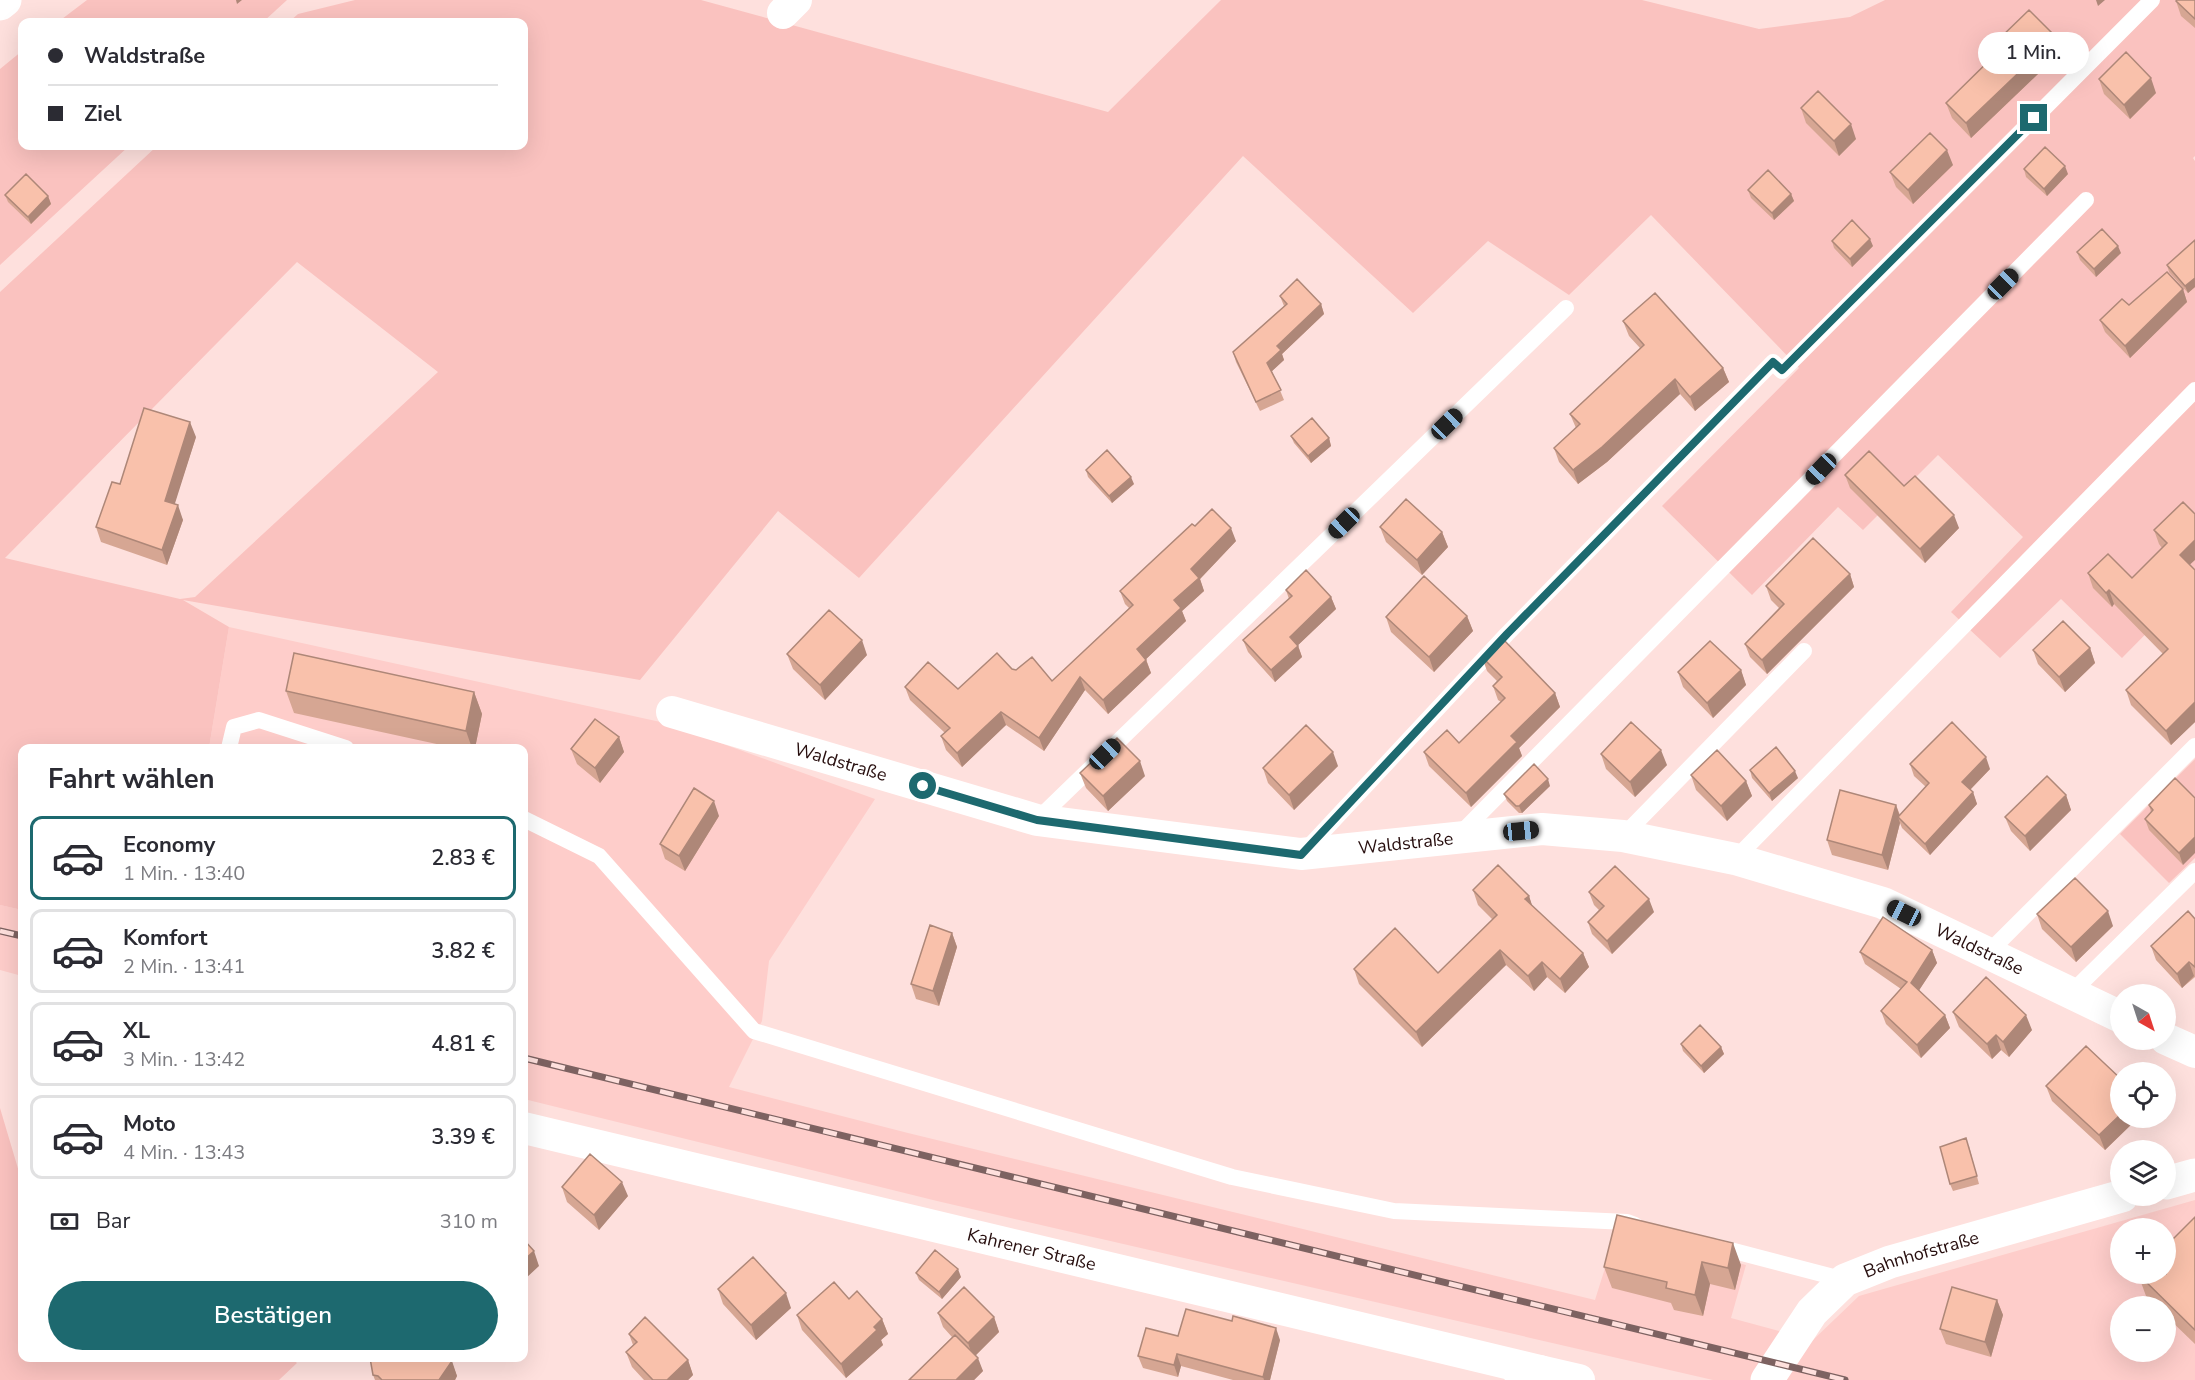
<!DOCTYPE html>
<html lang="de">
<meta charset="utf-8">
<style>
body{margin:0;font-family:"Nunito Sans",sans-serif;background:#f7f7f7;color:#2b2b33;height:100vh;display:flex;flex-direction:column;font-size:22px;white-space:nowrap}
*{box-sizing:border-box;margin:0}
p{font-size:20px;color:#7c7c81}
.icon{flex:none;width:33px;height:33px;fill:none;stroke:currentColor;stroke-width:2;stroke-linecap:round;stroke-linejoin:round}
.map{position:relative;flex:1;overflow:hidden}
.panel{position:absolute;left:18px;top:744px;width:510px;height:618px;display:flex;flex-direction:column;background:#fff;border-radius:12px;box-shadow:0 6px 24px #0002}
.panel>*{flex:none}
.banner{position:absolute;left:18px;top:18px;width:510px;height:132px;border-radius:12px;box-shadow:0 6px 24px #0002;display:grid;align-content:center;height:132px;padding:0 30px;background:#fff}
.needle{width:39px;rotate:141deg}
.buttons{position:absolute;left:2110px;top:984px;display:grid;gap:12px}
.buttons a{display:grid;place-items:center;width:66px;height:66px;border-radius:50%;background:#fff;box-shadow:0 6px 24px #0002;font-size:30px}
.end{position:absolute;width:27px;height:27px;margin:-14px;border:8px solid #1d696f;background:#fff;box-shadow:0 0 0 3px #fff}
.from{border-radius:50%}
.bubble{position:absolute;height:42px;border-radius:21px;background:#fff;box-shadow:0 6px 24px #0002;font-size:20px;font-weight:600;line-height:42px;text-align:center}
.car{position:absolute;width:18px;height:36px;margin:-18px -9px;border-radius:8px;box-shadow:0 0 4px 2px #0007;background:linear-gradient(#222 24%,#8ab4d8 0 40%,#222 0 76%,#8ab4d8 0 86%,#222 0)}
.banner b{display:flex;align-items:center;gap:21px;height:57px;font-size:22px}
.banner b+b{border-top:2px solid #e1e1e2}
.banner i{width:15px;height:15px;background:#2b2b33}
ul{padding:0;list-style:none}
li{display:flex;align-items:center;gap:18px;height:84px;margin:0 12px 9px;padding:0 18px;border:3px solid #e1e1e2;border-radius:12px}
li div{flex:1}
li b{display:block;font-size:22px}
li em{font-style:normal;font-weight:600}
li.current{border-color:#1d696f}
li>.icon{width:54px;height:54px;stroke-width:1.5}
h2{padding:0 30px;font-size:27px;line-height:72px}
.pay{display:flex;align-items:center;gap:15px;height:66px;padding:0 30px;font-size:22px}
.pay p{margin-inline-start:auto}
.primary-button{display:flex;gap:12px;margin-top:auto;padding:12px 30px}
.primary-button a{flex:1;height:69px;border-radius:36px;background:#1d696f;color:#fff;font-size:24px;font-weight:600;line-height:69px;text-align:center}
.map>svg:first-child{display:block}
</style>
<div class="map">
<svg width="2195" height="1380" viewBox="0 0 2195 1380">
<rect width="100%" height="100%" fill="#fee0dd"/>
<path fill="#fecdca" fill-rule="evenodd" d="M229,627l436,96 210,76 -106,162 -7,60 -33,66 179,46 687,167 22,-70 129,35 -15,53 82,22 46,-44 336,-96v180h-482l-776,-179 -413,-102v-351h-315zM2121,1228h45v46h-45zM2121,1306h45v46h-45z
M0,905l22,5v66l-22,-6z"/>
<path fill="#fac2bf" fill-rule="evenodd" d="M87,0h200l-24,22h-205z
M355,0h346l407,112 113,-112h421l117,29 91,-12 35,-17h310v156l-2,2 2,3v423l-73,74 -61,-59 -61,59 -49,-46 72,-75 -85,-82 -75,75 -25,-23 -86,88 -90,-89 137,-138 -148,-153 -82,80 -81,-54 -75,72 -170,-157 -384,422 -81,-67 -138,169 -457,-80 46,27 -20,121h-187v162l-22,-5v-613l157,-146h367v-124h-235l9,-8zM297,262l141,110 -243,225 -15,2 -175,-41z
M22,51v95h107l-129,119v-196z
M2195,759v99l-26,25 -49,-49z
M0,1108l22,74v176h54l1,1 2,-1h212l6,5 -18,17h-279z"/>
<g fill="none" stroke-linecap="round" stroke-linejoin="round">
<path stroke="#fff" stroke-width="16" d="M229,748l5,-21 25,-7 87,28
M524,819l75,37 155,175 478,146 162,34 233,11 8,3
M1037,820l529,-512
M1459,835l627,-635
M1623,836l181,-185
M1304,852l203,-218 266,-272 9,9 370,-371
M1735,859l460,-469
M1988,953l207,-207
M2071,993l124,-122
M1715,1246l130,34"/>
<g stroke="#fff" stroke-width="32">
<path d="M783,13l13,-13"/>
<path id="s1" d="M672,712l365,108 264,34 241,-25 81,7 112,23 148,44 238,114"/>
<path d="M2166,1039l29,13"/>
<path id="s2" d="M524,1128l1016,243"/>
<path d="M1520,1375l20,-4 39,9"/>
</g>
<g stroke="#fff" stroke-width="33">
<path d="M2166,1183l29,-8"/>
<path id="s3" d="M1767,1380l45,-68 33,-32 45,-18 232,-66"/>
</g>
<path stroke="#fff" stroke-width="33" d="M0,4l5,-4"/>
<g stroke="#7d6261" stroke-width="7">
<path id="rail" d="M0,931l22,5
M524,1058l1321,322"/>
</g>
<use href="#rail" stroke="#fee0dd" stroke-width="4.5" stroke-dasharray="14" stroke-linecap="butt"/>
</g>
<path fill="#d6a693" d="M2195,0v28l-14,-12 -5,-15z
M2056,37l5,15 -90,86 -19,-20 -6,-15 55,-55 -3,-8z
M2099,79l57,14 -26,26 -26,-25z
M1801,108l55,31 -17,17 -33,-33z
M1953,165l-40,39 -17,-17 -6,-15z
M2024,169l44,5 -21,22 -21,-19z
M1748,190l43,4 3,7 -20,19 -23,-22z
M5,195l43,1 3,8 -20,20 -23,-22z
M2195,240v47l-7,6 -19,-21 -2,-7z
M1832,241l41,5 -21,21 -18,-19z
M2077,252l44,1 -25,24 -16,-17z
M2183,289l4,13 -57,56 -25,-26 -5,-12 29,-15z
M1280,296l41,8 3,10 -42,40 2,6 -12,11 12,29 -24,11 -24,-49 -3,-10 51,-46z
M1623,321l100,47 6,14 -34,29 -15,-17 -73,68 -29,22 -19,-22 -5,-14 22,-20 -6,-14 70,-66 -11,-12z
M1291,436l38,2 2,8 -20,17 -17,-20z
M196,437l-22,67 9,16 -16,45 -66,-23 -5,-15 24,-43z
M1086,470l48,14 -22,19 -24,-26z
M1845,475l59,11 55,42 -34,35 -75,-75z
M1195,526l41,15 -36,38 4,12 -22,20 4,10 -40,38 5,14 -43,41 -23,-24 -41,61 -38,-26 -44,42 -16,-17 -5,-14 4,-3 -35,-33 -5,-13 53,2 54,-20 40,12 77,-73 -4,-4 -5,-13z
M1380,527l62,5 6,15 -26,28 -36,-33z
M2154,530l41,40v152l-24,23 -40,-40 -5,-15 37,-36 -49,-50 -2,3 -19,-19 -5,-15 44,5 30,-30 -3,-4z
M1850,574l4,13 -87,87 -17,-17 -5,-13 34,-36 -8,-8 -5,-14z
M1286,590l45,7 5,12 -38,36 4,12 -27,25 -27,-30 -5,-12 46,-41z
M1467,616l6,15 -39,41 -43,-40 -5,-15z
M2090,648l5,15 -30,29 -27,-28 -5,-14z
M787,654l80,1 -42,45 -32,-31z
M1482,657l73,36 5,14 -41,41 3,8 -51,51 -42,-41 -5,-14 35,-9 42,-41 -3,-2 -5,-14 4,-5 -10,-10z
M1741,670l5,15 -33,33 -30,-31 -5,-15z
M286,691l188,1 8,22 -7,34h-20l-161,-35z
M619,737l5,15 -24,31 -23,-19 -6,-15z
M1601,754l66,11 -32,32 -29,-28z
M1910,764l80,5 -20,21 3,2 4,12 -47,51 -28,-27 -2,-5 -12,47 -56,-15 -5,-15 69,-35 4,10 26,-28 -12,-11z
M1338,766l-44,44 -26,-27 -5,-15z
M1750,770l48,8 -26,23 -20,-23z
M1080,773l65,3 -37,35 -22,-23z
M1691,775l55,6 6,15 -25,25 -31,-31z
M2175,778l8,87 -34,-35 -4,-11 6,-7 -2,-7z
M1550,786l-28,27h-3l-12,-12 -3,-7z
M2066,795l5,15 -41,41 -19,-20 -6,-14z
M719,816l-34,55 -20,-12 -5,-15z
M1473,890l56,6 3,10 51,47 6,14 -24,26 -18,-16 -13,14 -28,-26 -84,82 -63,-63 -5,-15 84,4 55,-53 -15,-15z
M1589,892l65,20 -42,42 -20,-20 -4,-12 11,-12 -5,-5z
M2037,914l76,12 -37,36 -34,-33z
M2195,919v58l-13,11 -26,-28 -5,-14z
M952,933l5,14 -18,59 -23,-7 -5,-15z
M1932,950l5,13 -18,27 26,25 5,13 -29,30 -35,-34 -5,-13 20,-22 -36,-25 -5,-12z
M1953,1012l79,18 -23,27 -8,-7 -9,9 -33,-32z
M1681,1044l40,3 3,7 -20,19 -21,-22z
M2046,1086l75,32h17l-33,32 -53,-49z
M1969,1146l10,38 -26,7 -3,-7z
M562,1187l66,9 -29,34 -32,-28z
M1617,1215l124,50 -6,25 -25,-6 -7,32 -29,-6 -3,-7 -59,-15 -8,-21z
M2195,1217v127l-29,-28v-10h-9l-11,-10 -8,-22z
M916,1273l45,4 -19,22 -23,-19z
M718,1289l73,19 -35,32 -33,-36z
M849,1299l33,20 6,15 -7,6 2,5 -37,33 -44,-48 -5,-15z
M1997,1300l6,15 -12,42 -45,-13 -6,-15z
M938,1313l56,4 5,15 -24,24 8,15 -9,9h-65l43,-43 -9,-10z
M629,1334l59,26 5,15 -5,5h-44l-12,-13 -6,-15 7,-7z
M1178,1336l102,4 -10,40h-37l-52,-14 -3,11 -35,-9 -5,-12z
M450,1358l7,18 -2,4h-80l-2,-5z"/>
<path fill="#ae8778" d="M236,0h6l-5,4z
M2096,0h9l-7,6z
M2056,37l5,15 -90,86 -5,-15z
M2151,78l5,15 -26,26 -6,-14z
M1851,124l5,15 -17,17 -5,-15z
M1947,150l6,15 -40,39 -5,-14z
M2065,166l3,8 -21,22 -3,-7z
M1791,194l3,7 -20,19 -2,-7z
M48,196l3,8 -20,20 -3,-7z
M1870,239l3,7 -21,21 -2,-8z
M2118,246l3,7 -25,24 -2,-8z
M2195,278v9l-7,6 -3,-7z
M2183,289l4,13 -57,56 -5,-12z
M1321,304l3,10 -42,40 2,6 -13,12 -4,-9 10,-17z
M1723,368l6,14 -34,29 -5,-14z
M1675,379l5,15 -73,68 -29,22 -5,-14z
M190,422l6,15 -25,79 -6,-15z
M1329,438l2,8 -20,17 -3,-7z
M1131,477l3,7 -22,19 -3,-7z
M178,505l5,15 -16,45 -5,-15z
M1954,515l5,13 -34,35 -5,-14z
M1231,528l5,13 -36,38 4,12 -22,20 4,10 -44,42 -5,-14 37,-49 17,-31z
M1442,532l6,15 -26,28 -5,-15z
M2195,540v20l-10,9 -5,-14z
M1850,574l4,13 -87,87 -5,-14z
M2109,590l5,14 -2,3 -6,-14z
M1331,597l5,12 -42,40 -4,-12z
M1467,616l6,15 -39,41 -5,-15z
M862,640l5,15 -42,45 -5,-15z
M1298,646l4,11 -27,25 -4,-12z
M2090,648l5,15 -30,29 -6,-15z
M1146,660l5,13 -43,41 -5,-14z
M1741,670l5,15 -33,33 -6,-15z
M1080,677l5,13 -41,61 -5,-13z
M474,692l8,22 -7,34h-3l-6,-17z
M1555,693l5,14 -41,41 3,8 -51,51 -5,-14 45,-57z
M2195,702v20l-24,23 -5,-14z
M1001,712l5,13 -44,42 -5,-14z
M619,737l5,15 -24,31 -5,-15z
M1661,750l6,15 -32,32 -5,-15z
M1333,752l5,14 -44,44 -5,-15z
M1986,757l4,12 -24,25 -4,-12z
M1140,761l5,15 -37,35 -5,-15z
M1795,771l3,7 -26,23 -3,-8z
M1548,779l2,7 -28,27 -3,-7z
M1746,781l6,15 -25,25 -6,-15z
M1973,792l4,12 -47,51 -5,-11z
M2066,795l5,15 -41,41 -5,-15z
M714,801l5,15 -34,55 -6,-15z
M1896,805l5,15 -3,-3 2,6 -12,47 -6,-15z
M2195,837v16l-12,12 -4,-12z
M1529,896l5,15 -9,-12z
M1649,899l5,13 -42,42 -5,-13z
M2108,911l5,15 -37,36 -5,-15z
M952,933l5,14 -18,59 -6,-15z
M1500,950l6,15 -84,82 -6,-15z
M1932,950l5,13 -21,32 -5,-12z
M1583,953l6,14 -24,26 -5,-14z
M1542,962l5,15 -13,14 -6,-15z
M2189,962l5,14 -12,12 -5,-14z
M1945,1015l5,13 -29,30 -4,-13z
M2026,1015l6,15 -23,27 -6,-15z
M1996,1035l5,15 -9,9 -5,-15z
M1721,1047l3,7 -20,19 -3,-7z
M2121,1114v4h17l-33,32 -6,-15z
M622,1182l6,14 -29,34 -5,-15z
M1733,1243l8,22 -6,25 -7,-22z
M534,1251l5,15 -15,14v-20z
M1702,1262l8,22 -7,32 -8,-21z
M958,1269l3,8 -19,22 -3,-7z
M786,1293l5,15 -35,32 -5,-15z
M1997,1300l6,15 -12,42 -6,-15z
M994,1317l5,15 -26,26 -5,-15z
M882,1319l6,15 -7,6 2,5 -37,33 -5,-14 33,-37z
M1276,1328l4,12 -10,40h-6l-1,-3z
M1177,1354l4,12 -3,11 -4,-12z
M978,1358l5,13 -9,9h-18z
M688,1360l5,15 -5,5h-21z
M452,1361l5,15 -2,4h-16z"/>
<path fill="#f9c1ab" stroke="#ae8778" stroke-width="1.5" d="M2177,0h18v19l-19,-18z
M2029,10l27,27 -90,86 -20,-20 58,-57 -6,-6z
M2126,52l25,26 -27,27 -25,-26z
M1818,91l33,33 -17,17 -33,-33z
M1930,133l17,17 -39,40 -18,-18z
M2045,147l20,19 -21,23 -20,-20z
M1768,170l23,24 -19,19 -24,-23z
M26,174l22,22 -20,21 -23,-22z
M1852,220l18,19 -20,20 -18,-18z
M2102,229l16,17 -24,23 -17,-17z
M2195,240v38l-10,8 -18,-21z
M2167,272l16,17 -58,57 -25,-26 22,-21 7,6z
M1297,279l24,25 -44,42 4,4 -14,13 14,27 -25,12 -23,-50 54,-48 -7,-8z
M1655,293l68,75 -33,29 -15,-18 -73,68 -29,23 -19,-22 26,-24 -10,-10 74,-69 -21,-24z
M144,408l46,14 -25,79 13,4 -16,45 -66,-23 16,-45 8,2z
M1312,418l17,20 -21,18 -17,-20z
M1107,450l24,27 -22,19 -23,-26z
M1869,451l35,35 11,-10 39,39 -34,34 -75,-74z
M1406,499l36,33 -25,28 -37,-33z
M2183,502l12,12v26l-15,15 15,15v132l-29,29 -40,-41 42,-41 -59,-59 -3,3 -18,-20 20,-19 24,24 35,-35 -13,-13z
M1212,509l19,19 -40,41 8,9 -25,22 7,8 -44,41 9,11 -43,40 -23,-23 -41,61 -38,-26 -44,41 -16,-17 9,-8 -45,-41 23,-25 30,27 39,-36 15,16 4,1 16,-13 20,24 81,-76 -13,-14 72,-67 3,2z
M1813,538l37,36 -88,86 -17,-16 39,-40 -18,-18z
M1306,570l25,27 -41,40 8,9 -27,24 -28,-30 49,-44 -6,-6z
M1424,576l43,40 -38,41 -43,-40z
M829,610l33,30 -42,45 -33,-31z
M2063,621l27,27 -31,29 -26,-27z
M1501,637l54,56 -44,43 6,6 -51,51 -42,-41 23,-22 12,13 46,-45 -12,-12 9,-9 -20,-20z
M1710,641l31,29 -34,33 -29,-31z
M294,653l180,39 -8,39 -180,-40z
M595,719l24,18 -24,31 -24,-19z
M1631,722l30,28 -31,32 -29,-28z
M1952,722l34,35 -24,25 11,10 -48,52 -27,-27 31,-34 -19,-19z
M1306,725l27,27 -44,43 -26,-27z
M1117,738l23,23 -37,35 -23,-23z
M1776,747l19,24 -26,22 -19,-23z
M1717,750l29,31 -25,25 -30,-31z
M1534,764l14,15 -29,27h-3l-12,-12z
M2047,776l19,19 -41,41 -20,-19z
M2175,778l20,20v39l-16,16 -34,-34 8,-9 -4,-5z
M694,788l20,13 -35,55 -19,-12z
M1840,790l56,15 -14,50 -55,-15z
M1498,865l31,31 -4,3 58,54 -23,26 -18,-17 -14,14 -28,-26 -84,82 -62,-63 41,-41 43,45 59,-58 -24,-25z
M1615,866l34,33 -42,42 -19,-19 16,-16 -15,-14z
M2075,878l33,33 -37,36 -34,-33z
M2188,911l7,8v48l-6,-5 -12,12 -26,-28z
M1883,917l49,33 -21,33 34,32 -28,30 -36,-34 26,-29 -47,-30z
M930,925l22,8 -19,58 -22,-7z
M1986,977l40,38 -23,27 -7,-7 -9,9 -34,-32z
M1700,1025l21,22 -20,19 -20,-22z
M2086,1046l35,33v35l-22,21 -53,-49z
M1966,1138l11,38 -27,8 -10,-37z
M590,1154l32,28 -28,33 -32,-28z
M1617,1215l116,28 -5,25 -26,-6 -7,33 -29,-7 1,-6 -63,-15z
M2195,1217v113l-57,-56h28v-28z
M524,1240l10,11 -10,9z
M935,1250l23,19 -19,23 -23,-19z
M753,1257l33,36 -35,32 -33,-36z
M834,1282l15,17 8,-8 25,28 -8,8 3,3 -36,34 -44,-49z
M964,1287l30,30 -26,26 -30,-30z
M1952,1287l45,13 -12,42 -45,-13z
M1186,1309l46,12 1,-5 43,12 -13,49 -86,-23 -3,11 -36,-9 8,-28 32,8z
M645,1317l43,43 -21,20h-14l-27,-28 11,-10 -8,-8z
M955,1335l23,23 -22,22h-47z
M370,1358h80l2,3 -13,19h-57l-4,-4 -5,-1z"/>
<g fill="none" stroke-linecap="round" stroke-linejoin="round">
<path stroke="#1d696f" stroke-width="8" d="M923,786l114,34 264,35 206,-221 266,-272 9,8 252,-252"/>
</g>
<g text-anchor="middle" stroke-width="6" stroke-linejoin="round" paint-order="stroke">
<g font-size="18" fill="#270e0e" stroke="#fee0dd">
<text dy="6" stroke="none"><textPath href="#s1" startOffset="176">Waldstraße</textPath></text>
<text dy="6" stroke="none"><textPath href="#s1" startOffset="752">Waldstraße</textPath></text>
<text dy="6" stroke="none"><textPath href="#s1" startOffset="1346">Waldstraße</textPath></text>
<text dy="6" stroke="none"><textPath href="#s2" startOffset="522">Kahrener Straße</textPath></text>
<text dy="6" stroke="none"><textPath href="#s3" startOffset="208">Bahnhofstraße</textPath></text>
</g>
</g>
</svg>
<div class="buttons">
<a><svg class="needle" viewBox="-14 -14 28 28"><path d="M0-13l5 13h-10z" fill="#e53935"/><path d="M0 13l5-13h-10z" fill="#7c7c81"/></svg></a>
<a><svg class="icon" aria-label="locate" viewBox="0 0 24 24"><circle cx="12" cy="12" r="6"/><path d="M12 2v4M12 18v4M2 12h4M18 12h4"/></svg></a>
<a><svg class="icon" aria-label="layers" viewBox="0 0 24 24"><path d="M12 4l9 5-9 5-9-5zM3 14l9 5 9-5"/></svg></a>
<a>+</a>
<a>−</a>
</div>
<i class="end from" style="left:923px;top:786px"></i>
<i class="end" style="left:2034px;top:118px"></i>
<div class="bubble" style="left:1978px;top:32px;width:111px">1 Min.</div>
<i class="car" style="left:2003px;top:284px;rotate:45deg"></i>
<i class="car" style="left:1447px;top:424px;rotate:46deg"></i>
<i class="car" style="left:1821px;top:469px;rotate:224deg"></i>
<i class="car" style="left:1344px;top:523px;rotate:226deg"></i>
<i class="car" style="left:1105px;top:754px;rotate:46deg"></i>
<i class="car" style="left:1521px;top:831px;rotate:84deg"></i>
<i class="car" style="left:1904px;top:913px;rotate:296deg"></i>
<div class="banner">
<b><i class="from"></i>Waldstraße</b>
<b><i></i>Ziel</b>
</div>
<section class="panel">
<h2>Fahrt wählen</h2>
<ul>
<li class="current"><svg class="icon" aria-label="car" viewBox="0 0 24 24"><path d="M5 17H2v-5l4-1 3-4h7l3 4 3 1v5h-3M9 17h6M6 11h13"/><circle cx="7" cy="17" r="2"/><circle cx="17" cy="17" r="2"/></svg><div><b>Economy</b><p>1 Min. · 13:40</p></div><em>2.83 €</em></li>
<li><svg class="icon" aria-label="car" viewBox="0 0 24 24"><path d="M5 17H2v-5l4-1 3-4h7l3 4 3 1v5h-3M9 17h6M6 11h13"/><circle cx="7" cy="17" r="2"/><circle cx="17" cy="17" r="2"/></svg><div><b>Komfort</b><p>2 Min. · 13:41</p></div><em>3.82 €</em></li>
<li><svg class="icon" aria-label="car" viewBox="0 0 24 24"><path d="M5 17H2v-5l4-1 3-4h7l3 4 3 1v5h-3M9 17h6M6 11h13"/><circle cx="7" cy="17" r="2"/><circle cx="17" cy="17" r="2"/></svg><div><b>XL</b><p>3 Min. · 13:42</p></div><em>4.81 €</em></li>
<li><svg class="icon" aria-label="car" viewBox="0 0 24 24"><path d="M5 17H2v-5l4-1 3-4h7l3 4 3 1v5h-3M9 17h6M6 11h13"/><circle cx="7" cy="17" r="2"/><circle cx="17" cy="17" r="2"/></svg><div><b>Moto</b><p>4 Min. · 13:43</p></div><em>3.39 €</em></li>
</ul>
<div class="pay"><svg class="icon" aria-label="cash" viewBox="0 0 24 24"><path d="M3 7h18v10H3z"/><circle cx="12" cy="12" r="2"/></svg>Bar<p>310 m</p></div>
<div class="primary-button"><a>Bestätigen</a></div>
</section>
</div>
